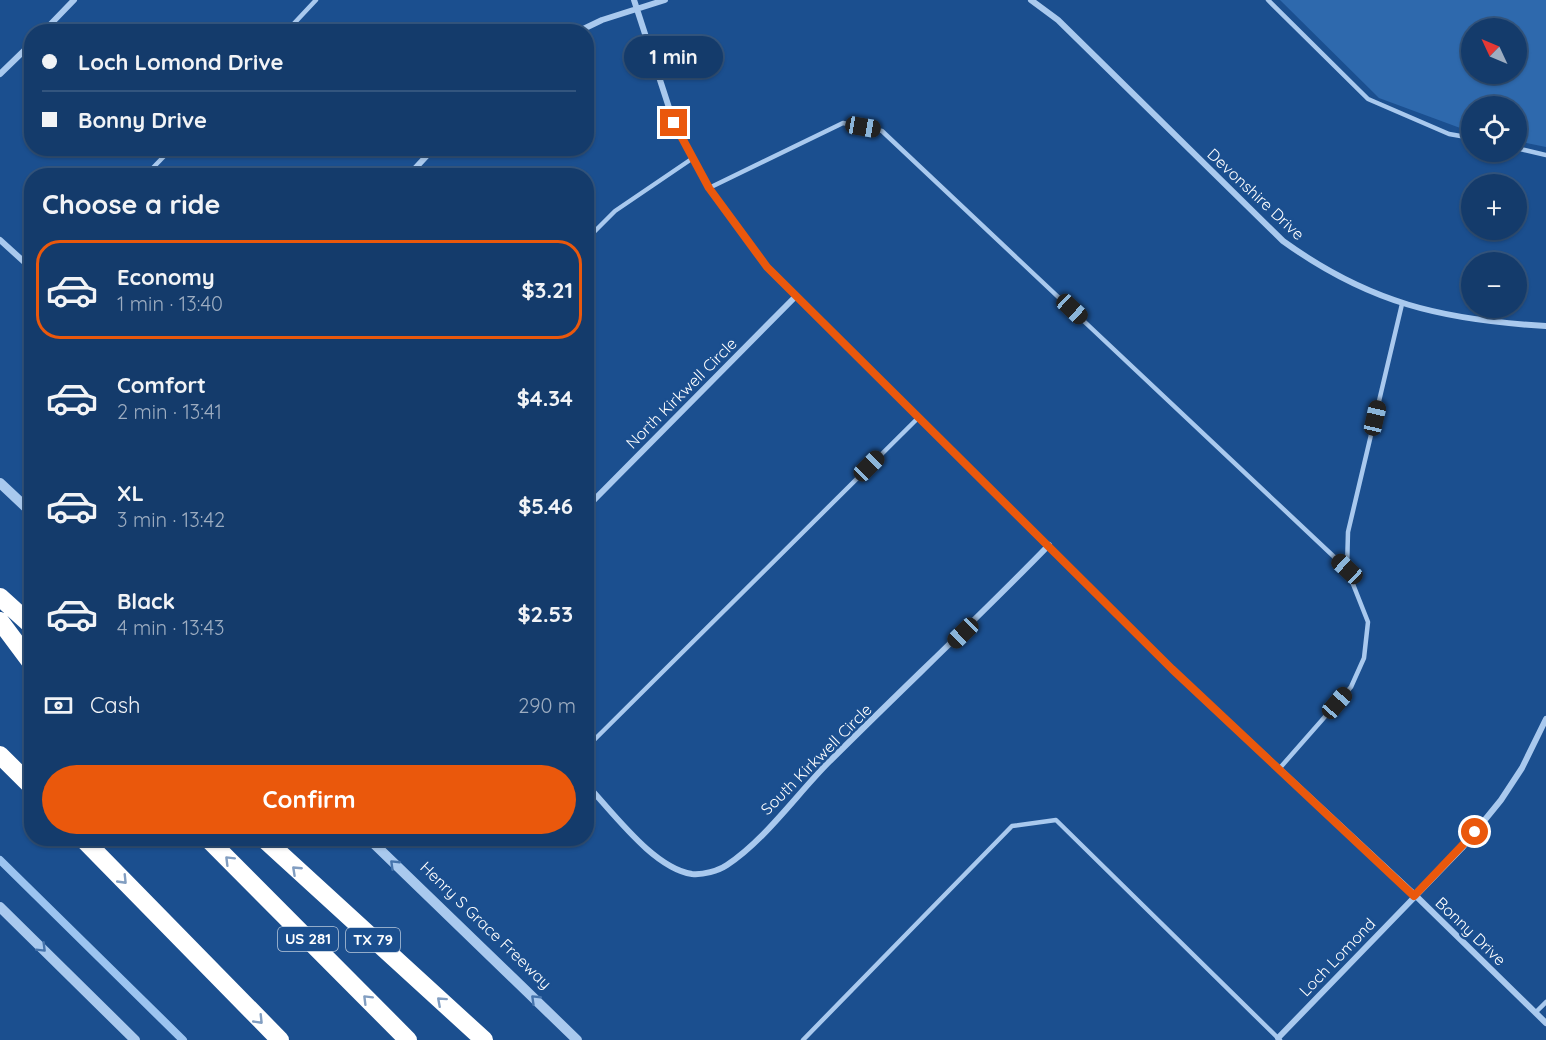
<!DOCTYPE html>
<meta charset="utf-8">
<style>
body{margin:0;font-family:Quicksand,sans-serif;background:#214673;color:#f1f3f6;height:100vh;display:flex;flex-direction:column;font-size:22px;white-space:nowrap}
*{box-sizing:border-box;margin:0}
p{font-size:20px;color:#9dadc1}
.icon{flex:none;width:33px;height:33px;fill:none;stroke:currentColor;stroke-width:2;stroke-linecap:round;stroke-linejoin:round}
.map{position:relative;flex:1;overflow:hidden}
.drawer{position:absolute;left:24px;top:168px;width:570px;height:678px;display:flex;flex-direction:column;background:#143b6b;border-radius:24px;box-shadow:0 2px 4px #0004,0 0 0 2px #33557e}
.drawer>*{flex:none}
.banner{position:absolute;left:24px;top:24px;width:570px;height:132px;border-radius:24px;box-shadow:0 2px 4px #0004,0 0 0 2px #33557e;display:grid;align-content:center;height:132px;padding:0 18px;background:#143b6b}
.needle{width:39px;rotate:314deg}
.controls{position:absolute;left:1461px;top:18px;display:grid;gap:12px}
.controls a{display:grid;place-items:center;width:66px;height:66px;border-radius:50%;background:#143b6b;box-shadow:0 2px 4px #0004,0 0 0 2px #33557e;font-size:30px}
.end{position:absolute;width:27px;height:27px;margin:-14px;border:8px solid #ea580c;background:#fff;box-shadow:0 0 0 3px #fff}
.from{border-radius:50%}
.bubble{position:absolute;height:42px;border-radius:21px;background:#143b6b;box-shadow:0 2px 4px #0004,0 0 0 2px #33557e;font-size:20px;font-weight:700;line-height:42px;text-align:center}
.car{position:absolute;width:18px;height:36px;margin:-18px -9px;border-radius:8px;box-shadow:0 0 4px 2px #0007;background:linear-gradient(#222 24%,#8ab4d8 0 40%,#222 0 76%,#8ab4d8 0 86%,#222 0)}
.banner b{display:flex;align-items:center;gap:21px;height:57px;font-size:22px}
.banner b+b{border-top:2px solid #33557e}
.banner i{width:15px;height:15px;background:#f1f3f6}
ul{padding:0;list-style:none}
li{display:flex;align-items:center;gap:18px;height:99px;margin:0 12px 9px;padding:0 6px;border:3px solid transparent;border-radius:24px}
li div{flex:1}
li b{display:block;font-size:22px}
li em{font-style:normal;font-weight:700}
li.current{border-color:#ea580c}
li>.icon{width:54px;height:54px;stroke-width:1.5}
h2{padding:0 18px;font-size:27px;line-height:72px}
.pay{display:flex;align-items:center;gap:15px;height:66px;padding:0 18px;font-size:22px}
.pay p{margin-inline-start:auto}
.cta{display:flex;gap:12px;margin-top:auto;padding:12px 18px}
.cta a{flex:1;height:69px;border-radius:36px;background:#ea580c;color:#fff;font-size:24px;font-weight:700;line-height:69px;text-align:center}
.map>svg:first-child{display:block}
</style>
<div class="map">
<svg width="1546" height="1040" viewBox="0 0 1546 1040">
<rect width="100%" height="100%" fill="#1b4f8f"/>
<path fill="#2e69ad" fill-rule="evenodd" d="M1280,0h266v147l-29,-6 -1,-35h-44l-1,26 -92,-34zM1472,28h44v46h-44z"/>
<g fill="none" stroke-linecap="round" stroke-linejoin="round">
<path stroke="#9cc4f0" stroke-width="8" d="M0,860l183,180"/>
<path stroke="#a9c9ee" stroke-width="4.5" d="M1268,0l100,99 81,35 23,4
M286,32l30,-32
M1516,148l30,7
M145,176l27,-28
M709,188l134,-65 39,8 465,438
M586,240l29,-29 78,-53
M586,748l333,-331
M1279,769l72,-82 13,-29 4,-36 -21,-53 1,-37 54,-228
M1536,1012l10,-10
M803,1040l209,-214 44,-6 224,220"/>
<path stroke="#a9c9ee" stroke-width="6" d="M634,0l40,123 35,65 58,79 405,402 243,226 131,128
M1031,0l27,20 225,221c86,62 159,79 263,85
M43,32l31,-32
M577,32l25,-12 63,-20
M0,74l32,-31
M408,176l26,-28
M0,240l32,29
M586,508l210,-212
M586,784c27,28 67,84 106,90 11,1 26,-3 35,-9 38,-25 70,-71 102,-103 73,-73 148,-143 220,-217
M1278,1038l184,-190 39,-48 21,-32 24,-49"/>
<path stroke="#a9c9ee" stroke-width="10" d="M0,483l32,30
M368,838l209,202
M0,907l135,133"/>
<path stroke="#fff" stroke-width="18" d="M0,597l32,29
M0,621l32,43
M0,755l32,32
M82,838l198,202
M207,838l201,202
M263,838l221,202"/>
</g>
<defs><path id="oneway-chevron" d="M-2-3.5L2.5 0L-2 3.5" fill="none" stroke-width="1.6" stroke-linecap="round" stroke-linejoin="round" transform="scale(1.5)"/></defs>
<g stroke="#829ec1">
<use href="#oneway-chevron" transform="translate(229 860) rotate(-135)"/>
<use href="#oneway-chevron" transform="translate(296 870) rotate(-137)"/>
<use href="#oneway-chevron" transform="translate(123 880) rotate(46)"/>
<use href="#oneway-chevron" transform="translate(367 999) rotate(-135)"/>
<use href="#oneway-chevron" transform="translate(441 1001) rotate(-138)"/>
<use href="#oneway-chevron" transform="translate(259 1020) rotate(46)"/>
</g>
<g stroke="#4674ac">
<use href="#oneway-chevron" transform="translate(394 864) rotate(-136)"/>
<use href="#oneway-chevron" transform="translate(42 948) rotate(45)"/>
<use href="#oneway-chevron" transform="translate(535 999) rotate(-136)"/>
</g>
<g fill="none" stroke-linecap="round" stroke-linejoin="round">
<path stroke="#ea580c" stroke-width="8" d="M674,123l35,65 58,79 405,402 242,227 61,-64"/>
</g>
<g text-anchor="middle" stroke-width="5" stroke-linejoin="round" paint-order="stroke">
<g fill="#1b4f8f" stroke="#bbcadd" stroke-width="1.5">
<rect x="278" y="927" width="60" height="24" rx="4.5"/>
<rect x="346" y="928" width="54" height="24" rx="4.5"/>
</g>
<g font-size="15" font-weight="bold" fill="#fff">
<text x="308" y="944">US 281</text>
<text x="373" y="945">TX 79</text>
</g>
<g font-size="16" fill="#fff" stroke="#1b4f8f">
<text transform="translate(1256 194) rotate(43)" y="6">Devonshire Drive</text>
<text transform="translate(681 393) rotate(-45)" y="6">North Kirkwell Circle</text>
<text transform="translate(816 759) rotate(-45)" y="6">South Kirkwell Circle</text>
<text transform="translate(486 925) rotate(44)" y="6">Henry S Grace Freeway</text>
<text transform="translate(1471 931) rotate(44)" y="6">Bonny Drive</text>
<text transform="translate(1337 957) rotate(-46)" y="6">Loch Lomond</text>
</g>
</g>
</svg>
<div class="controls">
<a><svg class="needle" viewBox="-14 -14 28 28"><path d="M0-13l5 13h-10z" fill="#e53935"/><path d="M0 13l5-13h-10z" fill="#9dadc1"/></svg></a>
<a><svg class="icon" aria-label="locate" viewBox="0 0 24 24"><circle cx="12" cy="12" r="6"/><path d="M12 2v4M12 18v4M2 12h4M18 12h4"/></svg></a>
<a>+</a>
<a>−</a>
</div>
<i class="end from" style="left:1475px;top:832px"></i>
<i class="end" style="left:674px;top:123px"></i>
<div class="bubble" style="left:624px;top:36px;width:99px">1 min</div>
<i class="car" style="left:863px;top:127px;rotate:100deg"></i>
<i class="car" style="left:1072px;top:309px;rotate:133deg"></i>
<i class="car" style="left:1375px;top:418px;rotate:13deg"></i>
<i class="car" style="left:869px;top:466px;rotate:45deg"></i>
<i class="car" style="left:1347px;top:569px;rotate:313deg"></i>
<i class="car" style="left:963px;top:633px;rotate:226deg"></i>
<i class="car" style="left:1337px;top:703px;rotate:41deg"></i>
<div class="banner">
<b><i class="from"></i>Loch Lomond Drive</b>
<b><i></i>Bonny Drive</b>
</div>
<section class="drawer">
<h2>Choose a ride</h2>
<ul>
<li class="current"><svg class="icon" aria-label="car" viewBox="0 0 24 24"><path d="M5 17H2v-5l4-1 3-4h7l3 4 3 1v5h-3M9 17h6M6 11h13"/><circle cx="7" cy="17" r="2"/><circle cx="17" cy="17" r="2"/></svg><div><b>Economy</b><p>1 min · 13:40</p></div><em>$3.21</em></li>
<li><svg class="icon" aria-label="car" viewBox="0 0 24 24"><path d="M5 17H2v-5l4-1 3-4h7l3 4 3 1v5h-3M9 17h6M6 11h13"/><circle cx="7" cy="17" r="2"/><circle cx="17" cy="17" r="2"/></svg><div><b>Comfort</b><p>2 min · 13:41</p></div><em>$4.34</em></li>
<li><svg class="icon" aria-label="car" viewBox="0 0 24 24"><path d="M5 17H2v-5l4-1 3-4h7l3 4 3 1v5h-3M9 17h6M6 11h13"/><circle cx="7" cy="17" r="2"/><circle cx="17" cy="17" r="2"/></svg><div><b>XL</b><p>3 min · 13:42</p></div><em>$5.46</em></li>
<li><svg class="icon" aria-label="car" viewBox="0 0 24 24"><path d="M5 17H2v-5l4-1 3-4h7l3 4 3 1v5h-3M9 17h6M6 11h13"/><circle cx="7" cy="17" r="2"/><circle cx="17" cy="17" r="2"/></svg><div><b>Black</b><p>4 min · 13:43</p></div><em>$2.53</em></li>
</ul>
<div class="pay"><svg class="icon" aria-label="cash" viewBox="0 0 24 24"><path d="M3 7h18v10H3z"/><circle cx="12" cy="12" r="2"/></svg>Cash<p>290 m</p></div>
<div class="cta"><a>Confirm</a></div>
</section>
</div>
